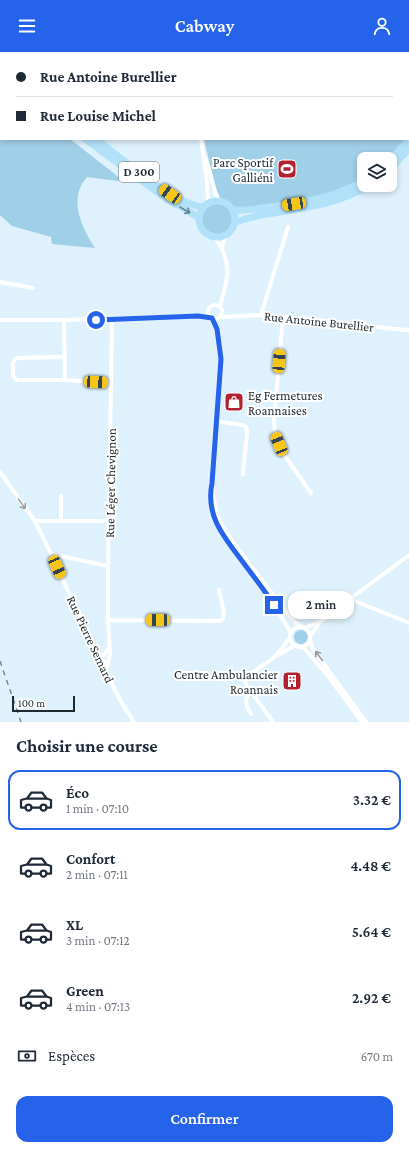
<!DOCTYPE html>
<html lang="fr">
<meta charset="utf-8">
<style>
body{margin:0;font-family:"Crimson Pro",serif;background:#f6f6f7;color:#1f2937;height:100vh;display:flex;flex-direction:column;font-size:15px;white-space:nowrap}
*{box-sizing:border-box;margin:0}
p{font-size:13px;color:#747a83}
.icon{flex:none;width:22px;height:22px;fill:none;stroke:currentColor;stroke-width:2;stroke-linecap:round;stroke-linejoin:round}
.map{position:relative;height:670px;overflow:hidden}
.panel{display:flex;flex-direction:column;background:#fff;flex:1}
.panel>*{flex:none}
.banner{position:absolute;left:0px;top:0px;width:409px;height:88px;box-shadow:0 2px 6px #0003;display:grid;align-content:center;height:88px;padding:0 16px;background:#fff}
.controls{position:absolute;left:357px;top:100px;display:grid;gap:8px}
.controls a{display:grid;place-items:center;width:40px;height:40px;border-radius:8px;background:#fff;box-shadow:0 2px 6px #0003;font-size:20px}
.scale{position:absolute;left:12px;bottom:10px;width:63px;box-sizing:border-box;padding-left:4px;border:2px solid #1f282c;border-top:0;font-size:11px;line-height:14px;white-space:nowrap;color:#1f282c;-webkit-text-stroke:3px #fff;paint-order:stroke}
.end{position:absolute;width:18px;height:18px;margin:-9px;border:5px solid #2563eb;background:#fff;box-shadow:0 0 0 2px #fff}
.from{border-radius:50%}
.bubble{position:absolute;height:28px;border-radius:12px;background:#fff;box-shadow:0 2px 6px #0003;font-size:13px;font-weight:600;line-height:28px;text-align:center}
.car{position:absolute;width:12px;height:24px;margin:-12px -6px;border-radius:5px;box-shadow:0 0 3px 1px #0007;background:linear-gradient(#f5c518 24%,#345 0 40%,#f5c518 0 76%,#345 0 86%,#f5c518 0)}
.banner b{display:flex;align-items:center;gap:14px;height:38px;font-size:15px}
.banner b+b{border-top:1px solid #e0e1e3}
.banner i{width:10px;height:10px;background:#1f2937}
ul{padding:0;list-style:none}
li{display:flex;align-items:center;gap:12px;height:60px;margin:0 8px 6px;padding:0 8px;border:2px solid transparent;border-radius:12px}
li div{flex:1}
li b{display:block;font-size:15px}
li em{font-style:normal;font-weight:600}
li.current{border-color:#2563eb}
li>.icon{width:36px;height:36px;stroke-width:1.5}
h2{padding:0 16px;font-size:18px;line-height:48px}
.pay{display:flex;align-items:center;gap:10px;height:44px;padding:0 16px;font-size:15px}
.pay p{margin-inline-start:auto}
.cta{display:flex;gap:8px;margin-top:auto;padding:8px 16px}
.cta a{flex:1;height:46px;border-radius:12px;background:#2563eb;color:#fff;font-size:16px;font-weight:600;line-height:46px;text-align:center}
header{display:flex;justify-content:space-between;align-items:center;height:52px;padding:0 16px;background:#2563eb;color:#fff;font-size:18px;font-weight:600}
.map>svg:first-child{display:block}
</style>
<header><svg class="icon" aria-label="menu" viewBox="0 0 24 24"><path d="M4 6h16M4 12h16M4 18h16"/></svg>Cabway<svg class="icon" aria-label="person" viewBox="0 0 24 24"><circle cx="12" cy="8" r="4"/><path d="M4 21q1-7 8-7t8 7"/></svg></header>
<div class="map">
<svg width="409" height="670" viewBox="0 0 409 670">
<rect width="100%" height="100%" fill="#def1fc"/>
<path fill="#a0cfe8" d="M188,0h215v1h-215z
M408,13h1l-1,72z
M0,46l1,41h69l55,43 -38,-5c-19,21 -6,50 8,71l-43,-4 -1,-7 -39,-11 -12,-11z
M204,87h202l-18,20h-24v19l-40,18 -84,12c-7,0 -11,-7 -20,-10l-6,-15z
M201 167a16 16 0 1 1 32 0a16 16 0 1 1-32 0Z
M294 585a7 7 0 1 1 14 0a7 7 0 1 1-14 0Z"/>
<g fill="none" stroke-linecap="round" stroke-linejoin="round">
<path stroke="#fff" stroke-width="4" d="M184,0v1
M201,87l6,43 1,18 -1,4
M204,104c8,14 7,31 15,45
M212,184c11,9 17,27 15,41 -1,10 -5,20 -7,30
M222,197l1,-6 4,-9
M0,230l33,6
M208 260a7 7 0 1 1 14 0a7 7 0 1 1-14 0Z
M261,263l27,-88
M220,265l41,-2c14,4 29,2 43,3 35,4 70,10 105,12
M283,265l-9,103 1,14 8,19 28,40
M0,268h64l134,-4 13,1
M64,268l1,60
M65,305l-49,1 -3,5v13l4,4h48l46,3
M216,369l26,4 4,2 1,5 -4,42
M0,420l35,49 16,33 48,104 21,42 14,22
M212,431l9,-124 -4,-30 -5,-11
M61,444v25
M35,469h74
M51,502l57,12
M350,547l59,-44
M108,568l112,1 3,-2 1,-6 -5,-23
M290 585a10 10 0 1 1 20 0a10 10 0 1 1-20 0Z
M305,576l16,-7
M291,581l-17,-28 -49,-66c-10,-18 -17,-35 -13,-56 2,20 4,34 15,51l60,79 9,10 6,4
M311,583l10,-14 29,-22 59,24
M310,588l3,9 53,73
M300,595l5,2 23,27 34,46
M278,603l18,-10
M108,610l-6,-1 -3,-3 3,-1 7,-9
M106,620c0,-7 4,-12 4,-19l-2,-33v-49l4,-252
M250,639c-6,8 -4,15 1,23
M273,670l-26,-36 -2,-4c4,-10 18,-16 27,-23 7,-6 13,-14 18,-22"/>
<path stroke="#b2e2fa" stroke-width="7" d="M0,4h1
M0,37h1
M85,87l83,61 17,9 14,9
M96,87c27,20 75,64 107,68
M390,109l19,-22
M390,117l19,-20
M199 167a18 18 0 1 1 36 0a18 18 0 1 1-36 0Z
M233,158c16,1 31,-2 46,-4 30,-5 58,-9 85,-25
M235,171c13,-7 30,-8 44,-11 32,-5 63,-10 91,-27"/>
<path stroke="#7b8991" stroke-width="1.5" stroke-dasharray="5 5" stroke-linecap="butt" d="M0,609l21,61"/>
</g>
<defs><path id="oneway-shaft" d="M-6 0H5M1.5-3L5.5 0L1.5 3" fill="none" stroke-width="1.6" stroke-linecap="round" stroke-linejoin="round"/></defs>
<use stroke="#688593" href="#oneway-shaft" transform="translate(185 158) rotate(30)"/>
<g stroke="#9a9ea0">
<use href="#oneway-shaft" transform="translate(22 452) rotate(55)"/>
<use href="#oneway-shaft" transform="translate(319 604) rotate(-127)"/>
</g>
<g fill="none" stroke-linecap="round" stroke-linejoin="round">
<path stroke="#2563eb" stroke-width="5" d="M96,268l102,-4 14,2 5,11 4,30 -9,124c-7,35 14,56 33,82 10,13 20,26 29,40"/>
</g>
<defs>
<g id="stadium-square" transform="scale(1)"><rect x="-9" y="-9" width="18" height="18" rx="4" fill="#b32131" stroke="#fff"/><path d="M0-5a6.5 5 0 1 0 0 10a6.5 5 0 1 0 0-10ZM-3.5-1.8h7v3.6h-7Z" fill="#fff"/></g>
<g id="shop-square" transform="scale(1)"><rect x="-9" y="-9" width="18" height="18" rx="4" fill="#b32131" stroke="#fff"/><path d="M-5-2.5h2.3a2.7 3.5 0 0 1 5.4 0H5L5.5 6h-11ZM-1.5-2.5h3a1.5 2.3 0 0 0-3 0Z" fill="#fff"/></g>
<g id="building-square" transform="scale(1)"><rect x="-9" y="-9" width="18" height="18" rx="4" fill="#b32131" stroke="#fff"/><path d="M-4-6H4V6H1V3H-1V6H-4ZM-2.5-4.3h1.7v1.8h-1.7ZM.8-4.3h1.7v1.8H.8ZM-2.5-1h1.7V.8h-1.7ZM.8-1h1.7V.8H.8Z" fill="#fff"/></g>
</defs>
<g fill-rule="evenodd">
<use href="#stadium-square" x="287" y="117"/>
<use href="#shop-square" x="234" y="350"/>
<use href="#building-square" x="292" y="629"/>
</g>
<g text-anchor="middle" stroke-width="4" stroke-linejoin="round" paint-order="stroke">
<rect fill="#fff" stroke="#62686b" stroke-width="1" x="119" y="110" width="40" height="20" rx="3"/>
<g font-size="12" font-weight="bold" fill="#1f282c">
<text x="139" y="124">D 300</text>
</g>
<g font-size="13" fill="#1f282c" stroke="#fff" text-anchor="end">
<text x="273" y="115">Parc Sportif<tspan x="273" dy="15">Galliéni</tspan></text>
<text x="248" y="348" text-anchor="start">Eg Fermetures<tspan x="248" dy="15">Roannaises</tspan></text>
<text x="278" y="627">Centre Ambulancier<tspan x="278" dy="15">Roannais</tspan></text>
</g>
<g font-size="13" fill="#1f282c" stroke="#fff">
<text transform="translate(319 269) rotate(6)" y="5">Rue Antoine Burellier</text>
<text transform="translate(110 431) rotate(-89)" y="5">Rue Léger Chevignon</text>
<text transform="translate(91 587) rotate(65)" y="5">Rue Pierre Semard</text>
</g>
</g>
</svg>
<div class="controls">
<a><svg class="icon" aria-label="layers" viewBox="0 0 24 24"><path d="M12 4l9 5-9 5-9-5zM3 14l9 5 9-5"/></svg></a>
</div>
<div class="scale">100 m</div>
<i class="end from" style="left:96px;top:268px"></i>
<i class="end" style="left:274px;top:553px"></i>
<div class="bubble" style="left:288px;top:539px;width:66px">2 min</div>
<i class="car" style="left:170px;top:142px;rotate:305deg"></i>
<i class="car" style="left:294px;top:152px;rotate:261deg"></i>
<i class="car" style="left:279px;top:309px;rotate:5deg"></i>
<i class="car" style="left:96px;top:330px;rotate:93deg"></i>
<i class="car" style="left:279px;top:392px;rotate:338deg"></i>
<i class="car" style="left:57px;top:515px;rotate:156deg"></i>
<i class="car" style="left:158px;top:568px;rotate:271deg"></i>
<div class="banner">
<b><i class="from"></i>Rue Antoine Burellier</b>
<b><i></i>Rue Louise Michel</b>
</div>
</div>
<section class="panel">
<h2>Choisir une course</h2>
<ul>
<li class="current"><svg class="icon" aria-label="car" viewBox="0 0 24 24"><path d="M5 17H2v-5l4-1 3-4h7l3 4 3 1v5h-3M9 17h6M6 11h13"/><circle cx="7" cy="17" r="2"/><circle cx="17" cy="17" r="2"/></svg><div><b>Éco</b><p>1 min · 07:10</p></div><em>3.32 €</em></li>
<li><svg class="icon" aria-label="car" viewBox="0 0 24 24"><path d="M5 17H2v-5l4-1 3-4h7l3 4 3 1v5h-3M9 17h6M6 11h13"/><circle cx="7" cy="17" r="2"/><circle cx="17" cy="17" r="2"/></svg><div><b>Confort</b><p>2 min · 07:11</p></div><em>4.48 €</em></li>
<li><svg class="icon" aria-label="car" viewBox="0 0 24 24"><path d="M5 17H2v-5l4-1 3-4h7l3 4 3 1v5h-3M9 17h6M6 11h13"/><circle cx="7" cy="17" r="2"/><circle cx="17" cy="17" r="2"/></svg><div><b>XL</b><p>3 min · 07:12</p></div><em>5.64 €</em></li>
<li><svg class="icon" aria-label="car" viewBox="0 0 24 24"><path d="M5 17H2v-5l4-1 3-4h7l3 4 3 1v5h-3M9 17h6M6 11h13"/><circle cx="7" cy="17" r="2"/><circle cx="17" cy="17" r="2"/></svg><div><b>Green</b><p>4 min · 07:13</p></div><em>2.92 €</em></li>
</ul>
<div class="pay"><svg class="icon" aria-label="cash" viewBox="0 0 24 24"><path d="M3 7h18v10H3z"/><circle cx="12" cy="12" r="2"/></svg>Espèces<p>670 m</p></div>
<div class="cta"><a>Confirmer</a></div>
</section>
